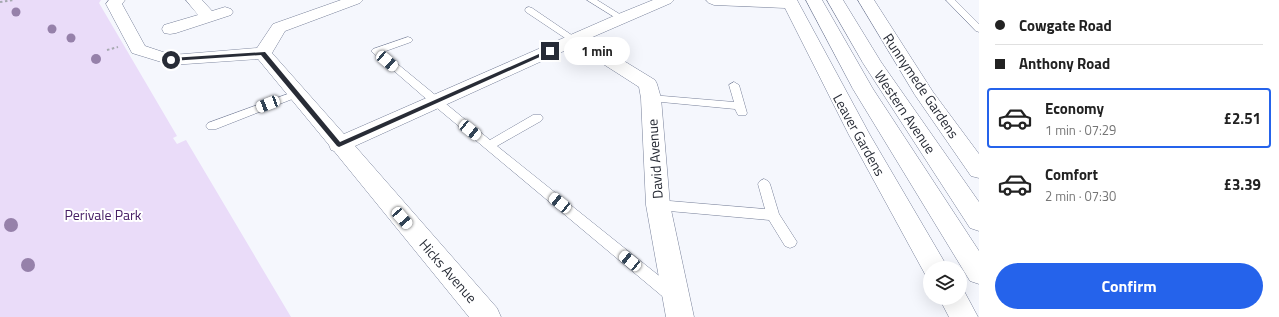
<!DOCTYPE html>
<meta charset="utf-8">
<style>
body{margin:0;font-family:"Titillium Web",sans-serif;background:#f6f6f6;color:#222;height:100vh;display:flex;flex-direction:column;font-size:15px;white-space:nowrap}
*{box-sizing:border-box;margin:0}
p{font-size:13px;color:#767676}
.icon{flex:none;width:22px;height:22px;fill:none;stroke:currentColor;stroke-width:2;stroke-linecap:round;stroke-linejoin:round}
.map{position:relative;flex:1;overflow:hidden}
.drawer{display:flex;flex-direction:column;background:#fff;width:300px}
.drawer>*{flex:none}
.top-card{display:grid;align-content:center;height:88px;padding:0 16px;background:#fff}
.fabs{position:absolute;left:923px;top:261px;display:grid;gap:8px}
.fabs a{display:grid;place-items:center;width:44px;height:44px;border-radius:50%;background:#fff;box-shadow:0 4px 16px #0002;font-size:20px}
.end{position:absolute;width:18px;height:18px;margin:-9px;border:5px solid #282c36;background:#fff;box-shadow:0 0 0 2px #fff}
.from{border-radius:50%}
.bubble{position:absolute;height:28px;border-radius:14px;background:#fff;box-shadow:0 4px 16px #0002;font-size:13px;font-weight:700;line-height:28px;text-align:center}
.car{position:absolute;width:12px;height:24px;margin:-12px -6px;border-radius:5px;box-shadow:0 0 3px 1px #0007;background:linear-gradient(#fff 24%,#345 0 40%,#fff 0 76%,#345 0 86%,#fff 0)}
.top-card b{display:flex;align-items:center;gap:14px;height:38px;font-size:15px}
.top-card b+b{border-top:1px solid #e0e0e0}
.top-card i{width:10px;height:10px;background:#222}
ul{padding:0;list-style:none}
li{display:flex;align-items:center;gap:12px;height:60px;margin:0 8px 6px;padding:0 8px;border:2px solid transparent;border-radius:4px}
li div{flex:1}
li b{display:block;font-size:15px}
li em{font-style:normal;font-weight:700}
li.current{border-color:#2563eb}
li>.icon{width:36px;height:36px;stroke-width:1.5}
.button{display:flex;gap:8px;margin-top:auto;padding:8px 16px}
.button a{flex:1;height:46px;border-radius:24px;background:#2563eb;color:#fff;font-size:16px;font-weight:700;line-height:46px;text-align:center}
main{display:flex;flex:1;min-height:0}
.map>svg:first-child{display:block}
</style>
<main>
<div class="map">
<svg width="979" height="317" viewBox="0 0 979 317">
<rect width="100%" height="100%" fill="#f5f7fd"/>
<path fill="#eadcf9" d="M0,0h101l-2,3 78,133 -4,2 4,6 9,-4 105,177h-291z"/>
<g fill="none" stroke-linecap="round" stroke-linejoin="round">
<g stroke="#78819a" stroke-width="1">
<path id="lane" d="M587,0h10l29,18 -4,3 -3,-1z
M946,0h9l24,24v8l-3,-1z
M529,7l3,1 47,32 -5,3 -3,-1 -45,-30 -1,-2 1,-2z
M408,37l3,1 2,2 -2,2 -28,10 107,88 43,-25h8l2,3 -2,3 -44,25 181,145 3,5 -3,5 -5,2 -5,-2 -237,-198 -60,-52 2,-2z
M734,82l5,3 8,28 -1,2h-8l-3,-6 -84,-8 -5,-3 5,-3 83,7 -5,-17z
M296,91l4,1 1,2 -1,2 -84,33h-8l-2,-3 2,-3z
M764,179l4,2 2,3 9,30 18,28 -2,4 -5,2 -5,-2 -16,-26 -111,-10 -5,-2 -2,-3 2,-3 5,-2 107,9 -7,-25 2,-3z"/>
</g>
<g stroke="#78819a" stroke-width="1">
<path id="street" d="M109,0h16l-3,4 23,42 27,9 85,-7 16,-24 68,-24h22l-3,3 -75,28 -13,22 72,81 272,-119 37,-15h21l-3,3 -83,36 67,41 2,4 4,14 9,107 24,112h-28l-20,-112 -5,-107 -2,-11 -64,-41 -220,100 142,162 4,9h-32l-135,-166 -3,-1 -2,-5 -71,-86 -87,6 -39,-12 -26,-49z
M186,0h16l10,11 13,-4 6,2 2,3 -2,3 -55,18 -6,1 -6,-1 -2,-4 2,-4 34,-10z
M706,0h91l73,135 78,133h-18v9l-4,-1 -77,-141 -64,-127 -71,-3 -5,-2z
M858,0h16l59,92 46,62v24l-8,-2 -56,-81z
M960,288l3,1 15,28h-29l-10,-19h21z"/>
</g>
<g stroke="#78819a" stroke-width="1">
<path id="highway" d="M806,0h16l51,89 106,162v33l-9,-3 -117,-192z
M827,0h16l38,62 98,140v29l-9,-3 -107,-165z"/>
</g>
<path stroke="#a6a9b0" stroke-width="2" stroke-dasharray="2.5 2.5" stroke-linecap="butt" d="M0,2l14,-2
M107,50l11,-3"/>
<use href="#lane" fill="#fff" fill-rule="evenodd"/>
<use href="#street" fill="#fff" fill-rule="evenodd"/>
<use href="#highway" fill="#fff" fill-rule="evenodd"/>
</g>
<g fill="#9681aa">
<circle cx="16" cy="12" r="4.5"/>
<circle cx="52" cy="29" r="4.5"/>
<circle cx="71" cy="38" r="4.5"/>
<circle cx="96" cy="59" r="5"/>
<circle cx="11" cy="225" r="7"/>
<circle cx="28" cy="265" r="7"/>
</g>
<path fill="#282c36" d="M548,50l5,1 -214,96 -2,-1 -76,-91 -90,6 -3,-1 3,-2 94,-6 75,90z"/>
<g text-anchor="middle" stroke-width="4" stroke-linejoin="round" paint-order="stroke">
<g font-size="14" fill="#282c36" stroke="#fff">
<text transform="translate(921 86) rotate(56)" y="5">Runnymede Gardens</text>
<text transform="translate(905 112) rotate(56)" y="5">Western Avenue</text>
<text transform="translate(859 135) rotate(61)" y="5">Leaver Gardens</text>
<text transform="translate(655 159) rotate(-94)" y="5">David Avenue</text>
<text transform="translate(448 271) rotate(49)" y="5">Hicks Avenue</text>
</g>
<g font-size="14" fill="#482067" stroke="#fff">
<text x="103" y="220">Perivale Park</text>
</g>
</g>
</svg>
<div class="fabs">
<a><svg class="icon" aria-label="layers" viewBox="0 0 24 24"><path d="M12 4l9 5-9 5-9-5zM3 14l9 5 9-5"/></svg></a>
</div>
<i class="end from" style="left:171px;top:60px"></i>
<i class="end" style="left:550px;top:51px"></i>
<div class="bubble" style="left:564px;top:37px;width:66px">1 min</div>
<i class="car" style="left:387px;top:61px;rotate:131deg"></i>
<i class="car" style="left:268px;top:104px;rotate:249deg"></i>
<i class="car" style="left:470px;top:130px;rotate:129deg"></i>
<i class="car" style="left:560px;top:203px;rotate:309deg"></i>
<i class="car" style="left:402px;top:218px;rotate:139deg"></i>
<i class="car" style="left:630px;top:261px;rotate:309deg"></i>
</div>
<section class="drawer">
<div class="top-card">
<b><i class="from"></i>Cowgate Road</b>
<b><i></i>Anthony Road</b>
</div>
<ul>
<li class="current"><svg class="icon" aria-label="car" viewBox="0 0 24 24"><path d="M5 17H2v-5l4-1 3-4h7l3 4 3 1v5h-3M9 17h6M6 11h13"/><circle cx="7" cy="17" r="2"/><circle cx="17" cy="17" r="2"/></svg><div><b>Economy</b><p>1 min · 07:29</p></div><em>£2.51</em></li>
<li><svg class="icon" aria-label="car" viewBox="0 0 24 24"><path d="M5 17H2v-5l4-1 3-4h7l3 4 3 1v5h-3M9 17h6M6 11h13"/><circle cx="7" cy="17" r="2"/><circle cx="17" cy="17" r="2"/></svg><div><b>Comfort</b><p>2 min · 07:30</p></div><em>£3.39</em></li>
</ul>
<div class="button"><a>Confirm</a></div>
</section>
</main>
